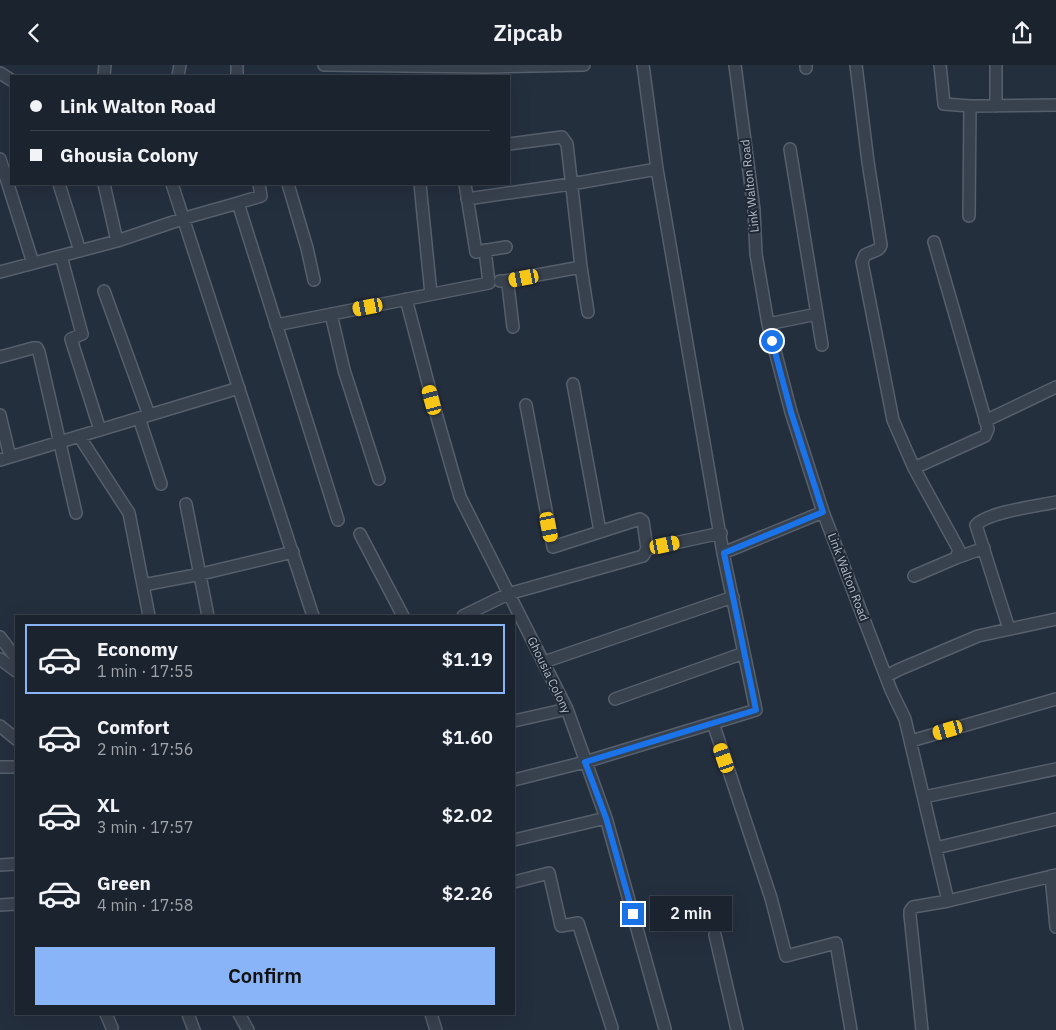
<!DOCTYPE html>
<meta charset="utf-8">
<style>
body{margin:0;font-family:"IBM Plex Sans",sans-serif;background:#282f3a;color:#f1f3f6;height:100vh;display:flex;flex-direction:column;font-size:19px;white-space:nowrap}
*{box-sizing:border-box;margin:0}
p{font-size:16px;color:#a0a4aa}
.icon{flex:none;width:28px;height:28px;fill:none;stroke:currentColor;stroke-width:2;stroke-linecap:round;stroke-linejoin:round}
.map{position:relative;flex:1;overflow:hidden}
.drawer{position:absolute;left:15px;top:550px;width:500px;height:400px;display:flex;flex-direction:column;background:#1b232e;border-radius:0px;box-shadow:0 5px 20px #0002,0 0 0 1px #39404a}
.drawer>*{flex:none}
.top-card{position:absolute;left:10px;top:10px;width:500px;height:110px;border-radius:0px;box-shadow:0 5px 20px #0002,0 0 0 1px #39404a;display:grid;align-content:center;height:110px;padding:0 20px;background:#1b232e}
.end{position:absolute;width:22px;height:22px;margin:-11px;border:6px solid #1a73e8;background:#fff;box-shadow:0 0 0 2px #fff}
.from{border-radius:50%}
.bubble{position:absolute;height:35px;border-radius:0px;background:#1b232e;box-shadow:0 5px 20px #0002,0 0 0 1px #39404a;font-size:16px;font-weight:600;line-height:35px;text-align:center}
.car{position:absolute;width:15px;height:30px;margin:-15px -8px;border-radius:6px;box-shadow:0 0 4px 1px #0007;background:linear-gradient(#f5c518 24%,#345 0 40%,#f5c518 0 76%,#345 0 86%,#f5c518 0)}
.top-card b{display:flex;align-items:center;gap:18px;height:48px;font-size:19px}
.top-card b+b{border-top:1px solid #39404a}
.top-card i{width:12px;height:12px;background:#f1f3f6}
ul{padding:9px 0 0;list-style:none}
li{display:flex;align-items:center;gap:15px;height:70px;margin:0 10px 8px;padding:0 10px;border:2px solid transparent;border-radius:0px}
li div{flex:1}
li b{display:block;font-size:19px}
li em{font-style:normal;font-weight:600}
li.selected{border-color:#8ab4f8}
li>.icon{width:45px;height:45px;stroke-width:1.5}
.primary-button{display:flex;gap:10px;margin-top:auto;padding:10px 20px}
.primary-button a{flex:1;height:58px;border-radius:0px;background:#8ab4f8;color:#111;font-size:20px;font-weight:600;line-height:58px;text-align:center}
header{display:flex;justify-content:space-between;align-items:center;height:65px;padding:0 20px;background:#1b232e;font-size:22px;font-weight:600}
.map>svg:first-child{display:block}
</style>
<header><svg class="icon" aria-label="back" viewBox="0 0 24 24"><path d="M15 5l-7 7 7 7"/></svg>Zipcab<svg class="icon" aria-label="share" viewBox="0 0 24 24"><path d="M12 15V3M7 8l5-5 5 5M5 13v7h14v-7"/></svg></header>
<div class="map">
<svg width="1056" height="965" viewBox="0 0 1056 965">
<rect width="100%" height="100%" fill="#242f3e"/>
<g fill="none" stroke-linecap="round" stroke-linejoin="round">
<g stroke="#565f6c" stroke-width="14">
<path id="minor" d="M324,0l163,2 97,-2
M735,0l19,145 2,44 12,70 23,88 32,100 68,178 14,29 43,182
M806,0v3
M856,0l12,97 13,83c-2,7 -10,6 -16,10l-3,7 31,158 21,48 45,82 -3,8 -42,18
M940,0l4,39 26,2 86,-1
M996,0v41
M0,8l11,7
M104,11l1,-11
M178,11l2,-11
M237,11v-11
M509,79l53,-7 5,7 14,123 7,45
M790,84l32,196
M0,94l33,104
M59,119l21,67
M104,119l13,57
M172,119l141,432
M259,119l2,12 -23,7 100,317
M288,119l19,64 7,32
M420,119l11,110
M465,119l11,68 30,-5
M467,134l104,-15 86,-15
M969,151l1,-110
M61,191l21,78 -11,5 29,91
M0,207l117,-31 68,-23 53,-15
M500,216h5l3,4 5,42
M505,216l76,-14
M104,226l45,124
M406,234l31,118 23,80 107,212 39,109 59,211
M331,249l13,56 35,109
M768,259l49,-10
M276,260l213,-42 -4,-33
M0,292l33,-9h4l2,4 37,161
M573,319l27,147
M0,350l10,42
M139,353l22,66
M985,356l71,-34
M79,371l50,77 20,103
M0,395l239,-72
M914,403l71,-32 3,-7 -54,-187
M186,439l22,112
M360,469l43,82
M647,484l74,-16
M723,488l100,-41
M956,493l28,-10
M143,520l58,-11 92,-22
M463,551l45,-22 135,-38 4,-7 -4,-28 -3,-2 -87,28 -27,-142
M1009,564l-33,-104c12,-13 61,-19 80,-23
M0,572l16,21
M0,594l16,12
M544,597l189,-65
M887,611l11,-6 80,-34 78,-17
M615,634l129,-46
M514,656l53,-12
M713,658l58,175 15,58 50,-13 15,87
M0,661l16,13
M911,676l145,-42
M0,702h16
M514,715l71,-18 171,-52 -33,-157 -66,-384 -14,-104
M924,732l132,-28
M514,775l92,-22
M936,783l120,-29
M0,800l16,-1
M1051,811l5,51
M514,817l35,-9 12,53 17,-3 34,105
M0,840l16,-1
M715,870l22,95
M106,949l6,14
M188,949l6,16
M239,949l9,16
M431,949l5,16
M922,965l-12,-115v-4l3,-4 35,-6 108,-26"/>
</g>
<use href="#minor" stroke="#38414e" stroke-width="11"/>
</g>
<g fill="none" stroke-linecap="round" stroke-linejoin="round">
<path stroke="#1a73e8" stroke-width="6" d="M633,849l-27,-96 -21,-56 171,-52 -32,-157 99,-41 -32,-100 -19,-71"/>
</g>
<g text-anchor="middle" stroke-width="4" stroke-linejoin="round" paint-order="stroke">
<g font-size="12" fill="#b4bcc9" stroke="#1d2633">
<text transform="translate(750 121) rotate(-96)" y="4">Link Walton Road</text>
<text transform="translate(848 512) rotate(69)" y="4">Link Walton Road</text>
<text transform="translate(549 610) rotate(64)" y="4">Ghousia Colony</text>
</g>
</g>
</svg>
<i class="end from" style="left:772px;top:276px"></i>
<i class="end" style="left:633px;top:849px"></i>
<div class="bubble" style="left:650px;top:831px;width:82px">2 min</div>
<i class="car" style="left:524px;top:213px;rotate:259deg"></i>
<i class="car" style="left:368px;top:242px;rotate:259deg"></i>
<i class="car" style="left:432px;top:335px;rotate:345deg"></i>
<i class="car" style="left:549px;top:462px;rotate:169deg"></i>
<i class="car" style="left:665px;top:480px;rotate:78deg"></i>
<i class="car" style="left:948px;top:665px;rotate:254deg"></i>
<i class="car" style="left:724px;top:693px;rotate:341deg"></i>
<div class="top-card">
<b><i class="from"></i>Link Walton Road</b>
<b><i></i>Ghousia Colony</b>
</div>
<section class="drawer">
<ul>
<li class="selected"><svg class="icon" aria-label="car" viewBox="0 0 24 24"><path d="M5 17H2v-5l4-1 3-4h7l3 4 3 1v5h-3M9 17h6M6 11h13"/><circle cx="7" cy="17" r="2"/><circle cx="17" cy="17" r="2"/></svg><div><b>Economy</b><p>1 min · 17:55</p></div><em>$1.19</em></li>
<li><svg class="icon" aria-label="car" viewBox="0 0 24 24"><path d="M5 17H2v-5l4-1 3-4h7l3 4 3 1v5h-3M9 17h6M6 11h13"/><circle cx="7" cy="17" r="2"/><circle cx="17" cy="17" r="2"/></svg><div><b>Comfort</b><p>2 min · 17:56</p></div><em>$1.60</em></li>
<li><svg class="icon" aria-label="car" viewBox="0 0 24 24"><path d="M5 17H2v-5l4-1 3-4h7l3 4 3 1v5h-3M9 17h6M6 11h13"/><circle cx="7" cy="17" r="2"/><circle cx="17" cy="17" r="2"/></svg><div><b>XL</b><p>3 min · 17:57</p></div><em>$2.02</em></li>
<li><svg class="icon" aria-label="car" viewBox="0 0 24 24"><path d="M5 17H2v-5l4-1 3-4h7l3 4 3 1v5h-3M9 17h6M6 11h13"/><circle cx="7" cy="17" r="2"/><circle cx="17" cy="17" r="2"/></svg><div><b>Green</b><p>4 min · 17:58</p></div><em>$2.26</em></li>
</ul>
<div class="primary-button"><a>Confirm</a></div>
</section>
</div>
